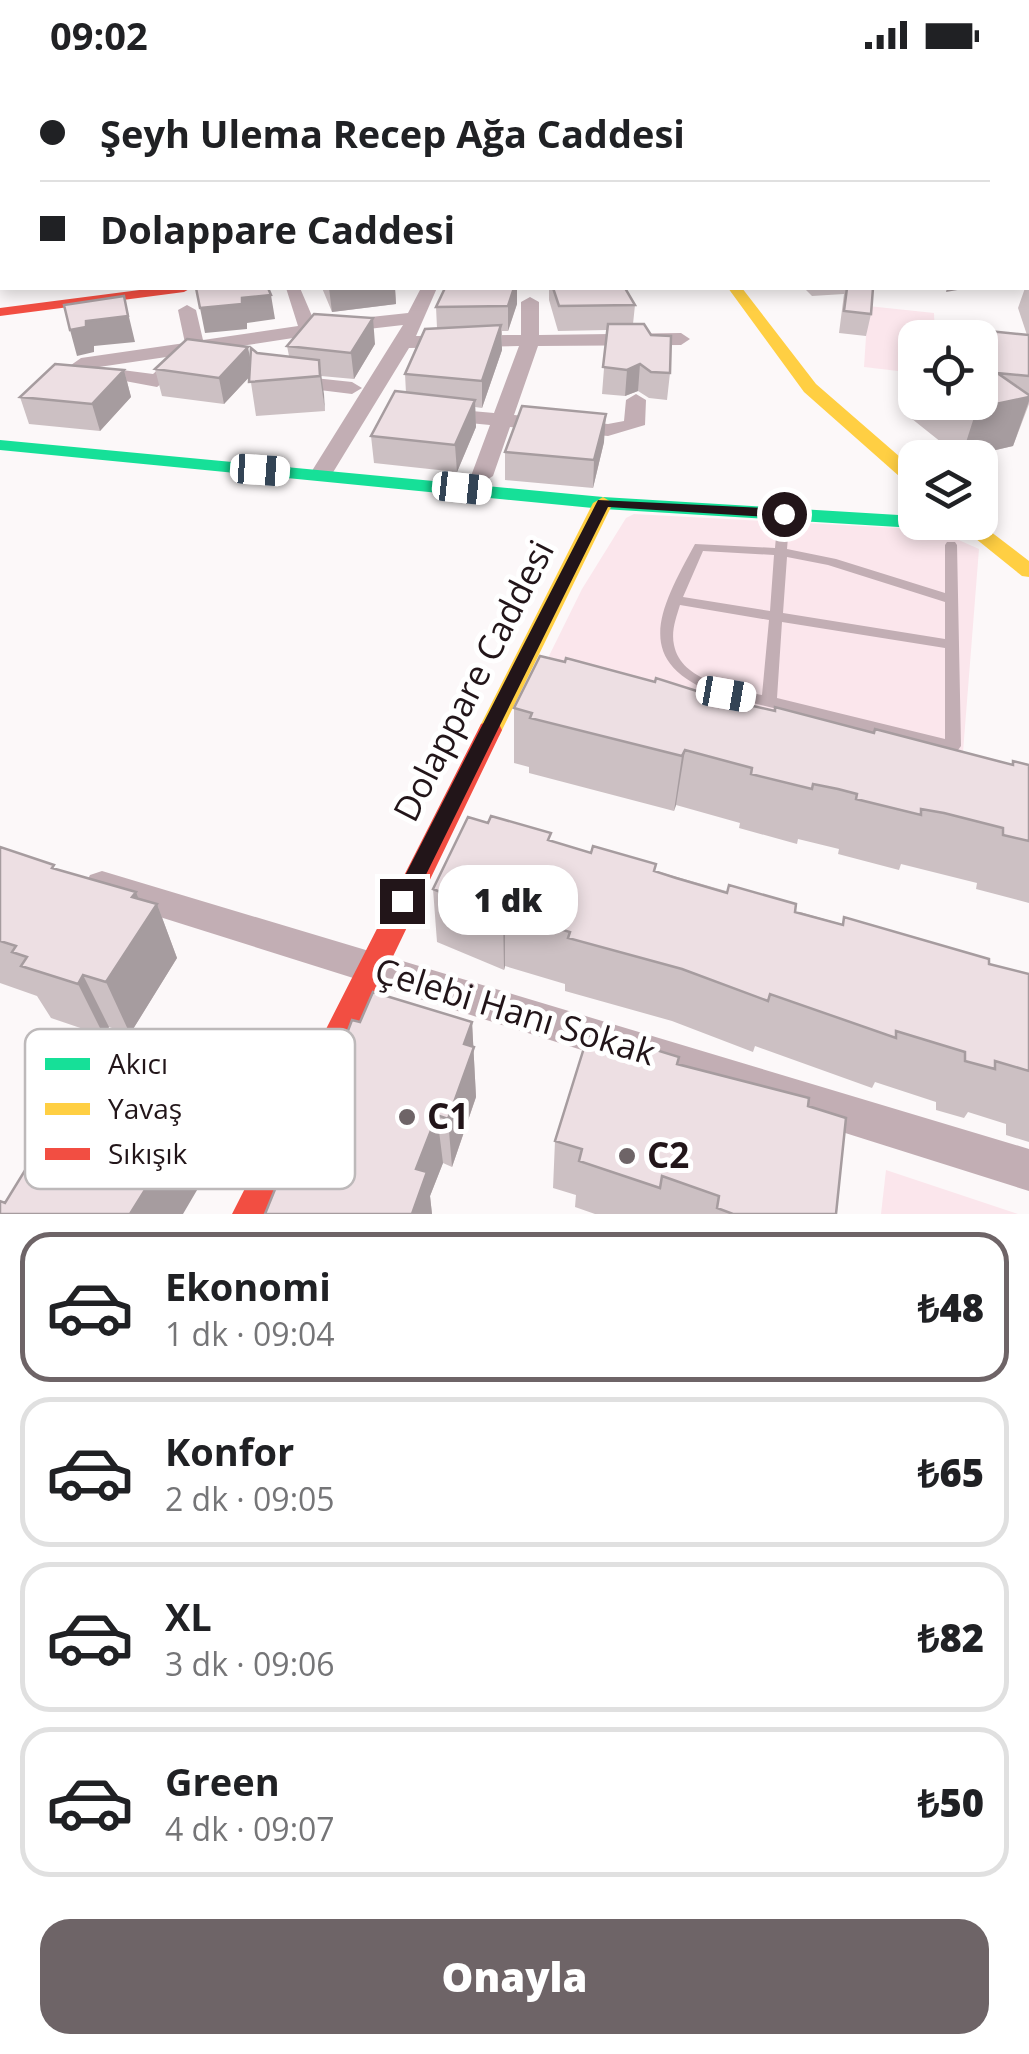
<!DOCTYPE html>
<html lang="tr">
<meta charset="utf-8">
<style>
body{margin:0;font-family:"Open Sans",sans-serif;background:#f6f6f6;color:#202124;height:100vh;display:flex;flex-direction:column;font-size:38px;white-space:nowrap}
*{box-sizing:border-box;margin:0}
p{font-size:32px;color:#757577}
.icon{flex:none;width:55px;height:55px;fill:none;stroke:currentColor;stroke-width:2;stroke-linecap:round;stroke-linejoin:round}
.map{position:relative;height:1144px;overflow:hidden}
.drawer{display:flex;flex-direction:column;background:#fff;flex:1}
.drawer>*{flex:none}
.hud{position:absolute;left:0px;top:0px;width:1030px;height:220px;box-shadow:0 5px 15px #0003;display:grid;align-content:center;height:220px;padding:0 40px;background:#fff}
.fabs{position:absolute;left:898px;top:250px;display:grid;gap:20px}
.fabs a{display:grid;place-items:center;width:100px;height:100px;border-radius:20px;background:#fff;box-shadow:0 5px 15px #0003;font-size:50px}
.end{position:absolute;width:45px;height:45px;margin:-22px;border:12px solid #221519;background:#fff;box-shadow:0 0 0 5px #fff}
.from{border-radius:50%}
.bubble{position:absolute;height:70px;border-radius:30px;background:#fff;box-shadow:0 5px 15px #0003;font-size:32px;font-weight:800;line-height:70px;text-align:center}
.car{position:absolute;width:30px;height:60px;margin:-30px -15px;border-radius:12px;box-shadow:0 0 8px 2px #0007;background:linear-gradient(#fff 24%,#345 0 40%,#fff 0 76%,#345 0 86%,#fff 0)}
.hud b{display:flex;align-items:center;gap:35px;height:95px;font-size:38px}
.hud b+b{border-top:2px solid #e0e0e0}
.hud i{width:25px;height:25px;background:#202124}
ul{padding:18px 0 0;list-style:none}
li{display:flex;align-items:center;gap:30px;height:150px;margin:0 20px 15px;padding:0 20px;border:5px solid #e0e0e0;border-radius:30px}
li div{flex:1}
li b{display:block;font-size:38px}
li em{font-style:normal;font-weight:800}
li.active{border-color:#6e6467}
li>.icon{width:90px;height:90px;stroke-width:1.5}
.button{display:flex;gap:20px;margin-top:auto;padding:20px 40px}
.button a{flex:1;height:115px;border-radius:30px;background:#6e6467;color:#fff;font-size:40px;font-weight:800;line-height:115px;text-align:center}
.status{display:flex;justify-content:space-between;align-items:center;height:70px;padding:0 50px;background:#fff;direction:ltr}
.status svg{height:28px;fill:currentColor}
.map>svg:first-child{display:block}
</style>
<div class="status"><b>09:02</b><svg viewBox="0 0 49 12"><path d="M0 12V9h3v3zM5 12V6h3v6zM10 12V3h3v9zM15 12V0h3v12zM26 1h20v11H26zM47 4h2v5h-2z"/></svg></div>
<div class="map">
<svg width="1029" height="1144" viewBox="0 0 1029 1144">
<rect width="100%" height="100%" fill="#fcf8f9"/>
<path fill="#fbe6ec" d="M868,236l66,7 1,24 -20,1v35l-51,-6z
M634,444l302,16 43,19 -16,203 -309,-61 -107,-31 35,-71 44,-71z
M886,1100l132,44h-137z"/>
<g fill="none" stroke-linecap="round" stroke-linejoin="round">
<path fill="#c2aeb4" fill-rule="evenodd" d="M784,440l6,4 -3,35 49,10 109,34v-48l2,-3h8l2,3 4,201 -3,4 -5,2 -233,-57c-90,-32 -61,-85 -25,-151l80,4 3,-34zM703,481l71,4 -4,56 -87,-14zM787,487l41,8 117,37v37l-162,-26zM680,535l89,15 -7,75c-29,-6 -81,-14 -88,-50 -3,-14 2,-27 6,-40zM782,552l163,26v91l-168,-41z"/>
<path fill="#c2aeb4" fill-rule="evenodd" d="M428,0h12v2h-11z
M752,0h12l1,2h-11z
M829,0h12l2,2h-12z
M975,0h12l2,2h-12z
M2,26v8l-2,1v-8z
M1028,35l1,1v8l-1,-1z
M0,85h2v8h-2z
M1028,99h1v9h-1z
M0,168h2v10h-2z
M286,218h14l15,35 93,-10 13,-25h16l-21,48 105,-1v-33l9,-5 9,5v33l142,-2 9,6 -9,6 -143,1 -24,69 94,9 16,-3 2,-21 10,-6 10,6 -1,25 -37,11 -98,-9 -17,49 -11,7 -11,-7 19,-51 -52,-5 -11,-6 11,-6 56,5 25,-67 -110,2 -77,126 -11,7 -11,-7 93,-149 -87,10 -17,14 -10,-6 4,-5 -92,14 -44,35 -75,-14 -8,3 -10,-6 17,-12 104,-15 -7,-33 9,-5 9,5 7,30 95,-14zM173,286l-20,18 -54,-7z
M286,305l66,7 10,6 -10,6 -73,-9v-8z
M102,801l927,278v42l-939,-296 -5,-10 5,-10z"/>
<path fill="#16e098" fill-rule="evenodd" d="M0,370l603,57 312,19v6h10l-10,6 -312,-19 -603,-59z"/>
<path fill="#ffcf43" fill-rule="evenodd" d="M728,218h14l74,96 99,86v16l-7,-2 -104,-92z
M603,427l10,6 -111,227 -3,6h-18l-3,-6 115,-227z
M955,452h23l51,39v16l-7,-1z"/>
<path fill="#f24e42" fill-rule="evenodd" d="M643,0h10l1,2h-9z
M155,218h36l-7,4 -184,24v-8z
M490,651l9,3 3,6 -233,484h-37l246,-484 3,-6z"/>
</g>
<path fill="#ccc0c3" d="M678,0h59v2h-59z
M1005,0h24v20l-1,-1v-17h-20z
M1028,105h1v48l-1,-1z
M1029,213v121l-16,42 -52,12 -59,-47 13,-47v38h65v-64h-3l2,-8 48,5 -9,-27 7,-20h3z
M322,218h73l1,16 -64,8z
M514,218h3v16l-9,27h-6v19l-20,58 -7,-1 1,20 -19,45 -83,-9 -3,-27 35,-43 -1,-19 32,-46 -1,-21z
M549,218h76l10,17 -2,19 37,49 -3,27 -18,-2 -11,-7 -13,5 -23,-2 5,-64 -49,1 -9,-31z
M804,218h69l-2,26 -5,22 -27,-3 5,-39 -32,2z
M375,274l-21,35 -33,-3 4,35 -69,5 -6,-40 -26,28 -62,-8 -7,-27 96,-9 6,-7 32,3 -2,-10z
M124,300l7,27 -31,34 -71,-7 -9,-27z
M604,372l-11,46 -88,-8v-28z
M722,629l289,66 2,-4 16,4v138l-53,-14 1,-6 -76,-19 -2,6 -61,-16 1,-5 -41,-10 -1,5 -58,-16 1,-5 -64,-18 -2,6 -145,-38v-6l-15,-4v-55z
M551,771l291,83 2,-7 145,47 40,10v168l-23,-7v-11l-38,-12 -4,6 -28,-8v-8l-61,-20 -3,6 -117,-42 -2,6 -81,-31 -107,-30v-7l-60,-18 -1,4 -67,-28 -4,-53z
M0,777l57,22 79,23 3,7 18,5 20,54 -47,76 -21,-7 -5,9 -53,-18 -14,-22 -37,-13z
M360,952h112l4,75 -24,70 -9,-4 -13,33 2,18h-167l38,-71z
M677,994l131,42 28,108h-241l-20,-7 1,-12 -23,-7 2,-47z"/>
<path fill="#a69c9f" d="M0,124h2v42l-2,1z
M329,218h66l1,16 -64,8z
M514,218h3v16l-9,27v-25z
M947,218h22l-23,4z
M271,225l4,24 -28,4v6l-42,4 -5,-25 42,-10z
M124,226l11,46 -41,4v6l-17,4 -7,-26z
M373,248l2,26 -21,35 -3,-26z
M501,255l1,25 -20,58v-27z
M248,277l5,26 -29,31 -5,-26z
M319,290l5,34 1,17 -5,-35z
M640,294l-2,27 -13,5 2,-26z
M124,300l7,27 -31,34 -8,-27z
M1029,327v4l-16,45 -52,12 16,-50z
M475,330l1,27 -19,45 -2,-27z
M606,344l-2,28 -11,46 1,-28z
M685,680l-9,55 -2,6 8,-55z
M136,822l11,27 10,-15 20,54 -47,76 -24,-52 26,-85z
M505,843v53l-1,4 -1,-53z
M83,905l26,52 -5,9 -26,-52z
M472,952l4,75 -24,70 -4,-48 16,-75z
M201,1013l20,49 -15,28 4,8 -27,46h-53z
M437,1045l6,48 -13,33 2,18h-20l4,-45z"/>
<path fill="#eddfe3" stroke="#a69c9f" stroke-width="2.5" d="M343,0h75v2h-75z
M582,0h40v2h-40z
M0,104h2v20h-2z
M1028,105h1v24l-1,-1z
M1028,161h1v24h-1z
M196,218h72l3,7 -29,3v6l-42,4z
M445,218h69l-6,18 -72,1z
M553,218h72l10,17 -76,1z
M847,218h26l-2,26 -27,-3z
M124,226l4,20 -42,5v6l-16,3 -6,-25z
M314,244l59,4 -22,35 -64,-7z
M608,254h36l7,11 20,1 -1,37 -19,-1 -11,-8 -13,6 -24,-3z
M501,255l-19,56 -77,-7 20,-45z
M979,260l50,5v41l-32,-3 -12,-9z
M187,269l61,8 -29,31 -64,-9z
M251,278l6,5 62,7 1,16 -71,6z
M980,291l49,34v2l-52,11 -7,-6h10z
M55,294l69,6 -32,34 -72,-7z
M395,321l80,9 -20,45 -84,-9z
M522,336l84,8 -12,46 -89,-8z
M540,586l25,6 1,-4 89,24 1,-4 66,21 53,12v-4l99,26 1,-4 138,36v-4l16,4v76l-26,-6v-7l-59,-15 -23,-4v6l-65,-16 1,-5 -19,-5 -25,-5 -1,5 -61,-15 1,-6 -67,-18 -3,6 -152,-38 2,-5 -18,-5z
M491,746l60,17 -3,7 43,13 2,-7 63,18 -2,7 22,7 51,15 2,-8 67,19 -1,8 48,13 1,-8 145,42v5l40,10v97l-34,-10v8l-30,-8v-9l-69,-21v7l-126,-44 -2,7 -86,-32 -114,-31 2,-6 -65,-19 -2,4 -70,-28 35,-72 20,6z
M0,777l54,18 -2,3 84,24 -4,5 25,7 -51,78 -23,-7 -5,9 -57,-18 6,-9 -15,-5 4,-6 -16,-5z
M373,922l99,30 -8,22 10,3 -26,72 -11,-4 -21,54 11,3 -15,42h-147l30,-74 8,3 15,-33 34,-90 8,2z
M588,965l37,11 2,-5 52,16 -2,7 132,34 -1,8 38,12 -10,96h-103l-16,-6 2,-12 -57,-20 -2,12 -81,-27 3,-12 -27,-8z
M104,979l97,34 -20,35 7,3 -58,93h-130v-13l5,2 35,-57 -9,-4 50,-73 8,3z"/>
<path fill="#221519" d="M598,430l186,9 7,5 -7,4 -176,-11 -198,400h-15v-12z"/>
<g fill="#6e6467" stroke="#fff" stroke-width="4">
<circle cx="407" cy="1047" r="10"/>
<circle cx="627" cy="1086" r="10"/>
</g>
<g text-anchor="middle" stroke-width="10" stroke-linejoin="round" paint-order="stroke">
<g font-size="35" fill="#221519" stroke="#fff">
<text transform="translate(474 611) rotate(-63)" y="12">Dolappare Caddesi</text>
<text transform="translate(515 942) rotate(17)" y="12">Çelebi Hanı Sokak</text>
</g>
<g font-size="35" font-weight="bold" fill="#221519" stroke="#fff" text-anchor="start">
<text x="427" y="1059">C1</text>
<text x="647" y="1098">C2</text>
</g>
</g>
<rect x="25" y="959" width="330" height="160" rx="15" fill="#fff" stroke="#bdb9ba" stroke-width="2.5"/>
<rect x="45" y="988" width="45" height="12" fill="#16e098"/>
<rect x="45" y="1033" width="45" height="12" fill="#ffcf43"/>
<rect x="45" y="1078" width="45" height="12" fill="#f24e42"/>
<g font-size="28" fill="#221519">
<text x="108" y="1004">Akıcı</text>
<text x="108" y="1049">Yavaş</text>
<text x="108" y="1094">Sıkışık</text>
</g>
</svg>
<div class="fabs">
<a><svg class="icon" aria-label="locate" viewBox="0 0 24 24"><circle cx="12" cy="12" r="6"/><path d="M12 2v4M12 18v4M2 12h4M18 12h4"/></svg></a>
<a><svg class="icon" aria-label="layers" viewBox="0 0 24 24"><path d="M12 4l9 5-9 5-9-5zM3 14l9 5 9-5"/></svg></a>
</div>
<i class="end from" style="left:784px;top:444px"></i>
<i class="end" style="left:402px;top:831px"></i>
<div class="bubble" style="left:438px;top:795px;width:140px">1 dk</div>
<i class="car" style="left:260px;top:400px;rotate:94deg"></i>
<i class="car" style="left:462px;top:418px;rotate:96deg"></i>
<i class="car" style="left:726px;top:624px;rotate:100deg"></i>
<div class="hud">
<b><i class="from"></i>Şeyh Ulema Recep Ağa Caddesi</b>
<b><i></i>Dolappare Caddesi</b>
</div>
</div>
<section class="drawer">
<ul>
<li class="active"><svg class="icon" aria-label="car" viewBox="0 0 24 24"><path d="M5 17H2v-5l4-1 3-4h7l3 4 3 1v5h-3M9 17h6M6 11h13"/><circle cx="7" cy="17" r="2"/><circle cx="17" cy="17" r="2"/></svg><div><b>Ekonomi</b><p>1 dk · 09:04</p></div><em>₺48</em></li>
<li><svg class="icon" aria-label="car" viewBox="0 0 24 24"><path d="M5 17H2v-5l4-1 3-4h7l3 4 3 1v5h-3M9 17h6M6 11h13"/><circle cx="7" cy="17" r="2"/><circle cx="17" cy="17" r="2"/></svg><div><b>Konfor</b><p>2 dk · 09:05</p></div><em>₺65</em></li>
<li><svg class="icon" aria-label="car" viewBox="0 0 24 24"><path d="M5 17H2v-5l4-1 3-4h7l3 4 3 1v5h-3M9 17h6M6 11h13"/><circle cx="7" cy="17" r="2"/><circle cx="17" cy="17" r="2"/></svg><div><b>XL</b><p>3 dk · 09:06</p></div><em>₺82</em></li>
<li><svg class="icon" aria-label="car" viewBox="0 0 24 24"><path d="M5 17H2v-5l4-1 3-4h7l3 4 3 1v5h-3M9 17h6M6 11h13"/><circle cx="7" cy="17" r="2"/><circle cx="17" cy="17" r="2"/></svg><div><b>Green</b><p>4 dk · 09:07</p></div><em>₺50</em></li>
</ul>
<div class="button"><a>Onayla</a></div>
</section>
